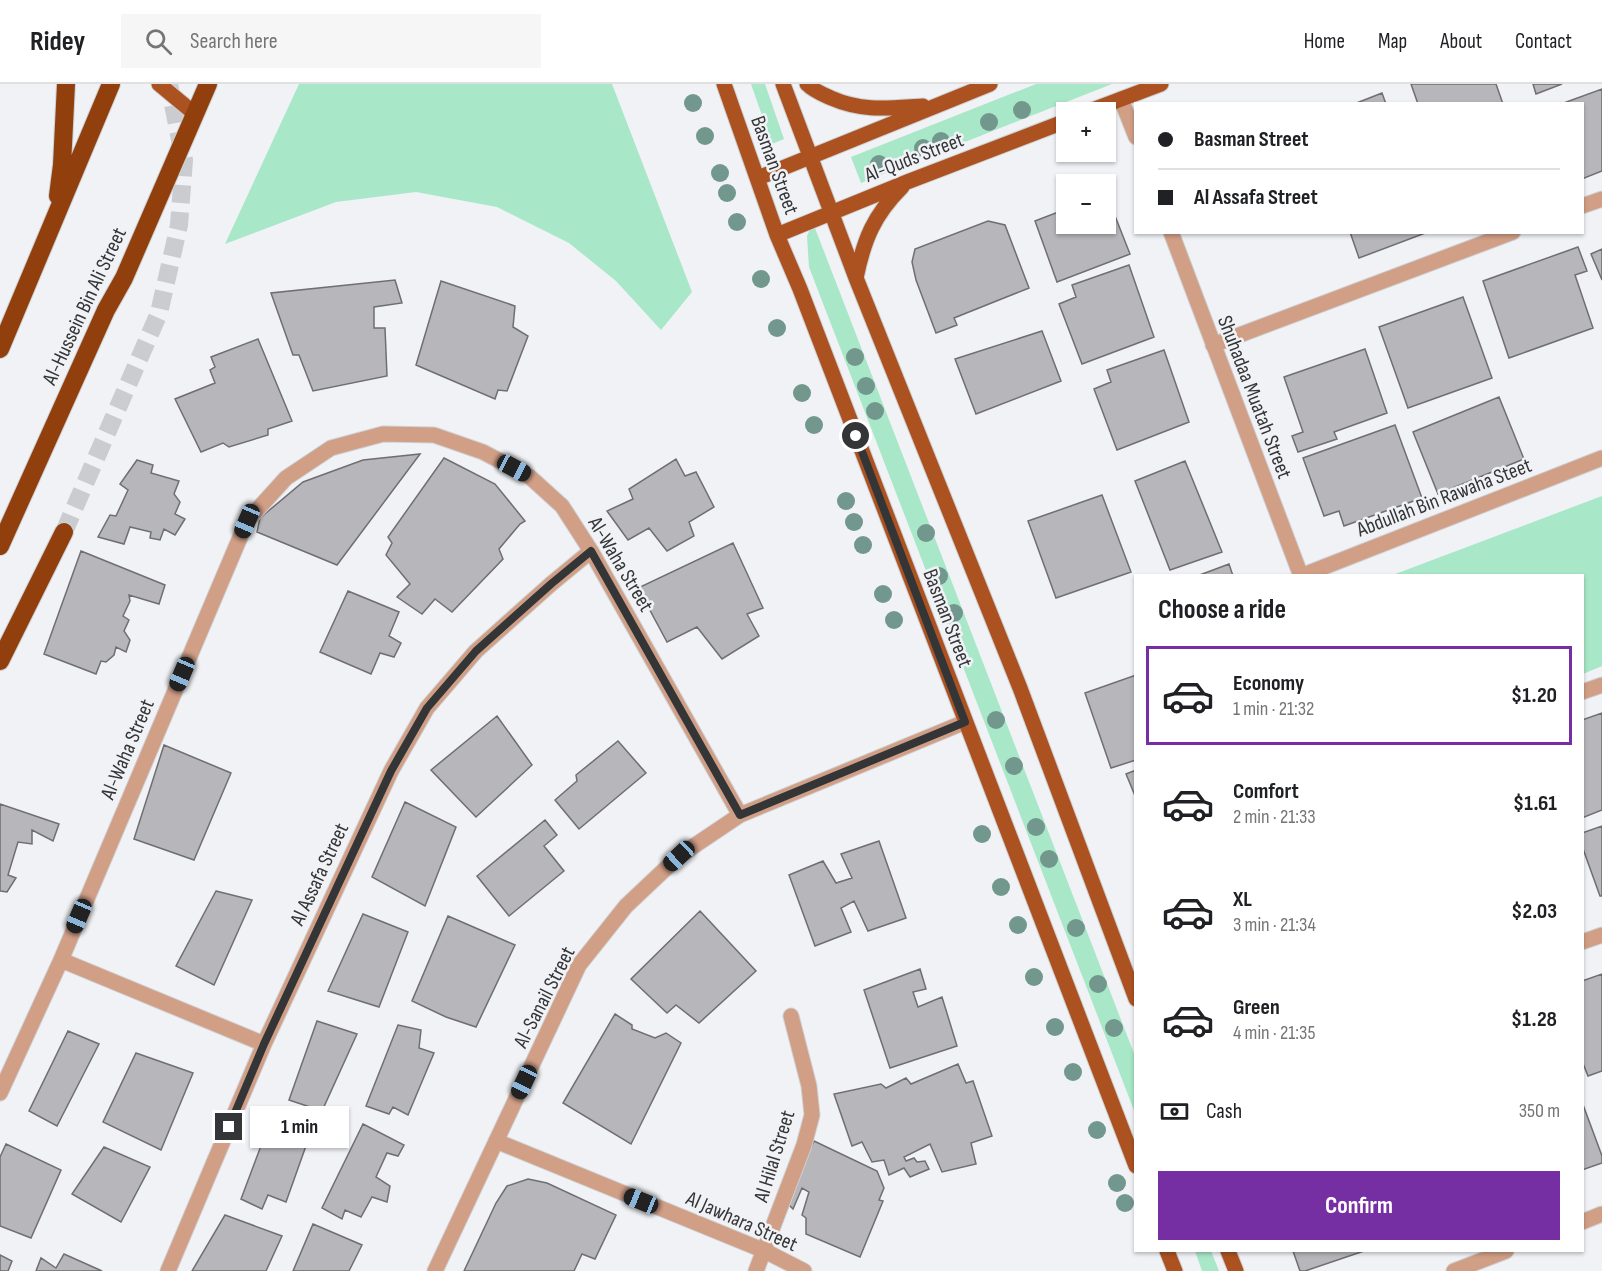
<!DOCTYPE html>
<meta charset="utf-8">
<style>
body{margin:0;font-family:"Sofia Sans Condensed",sans-serif;background:#f6f6f6;color:#202124;height:100vh;display:flex;flex-direction:column;font-size:22px;white-space:nowrap}
*{box-sizing:border-box;margin:0}
p{font-size:20px;color:#757577}
.icon{flex:none;width:33px;height:33px;fill:none;stroke:currentColor;stroke-width:2;stroke-linecap:round;stroke-linejoin:round}
.map{position:relative;flex:1;overflow:hidden}
.drawer{position:absolute;left:1134px;top:490px;width:450px;height:678px;display:flex;flex-direction:column;background:#fff;border-radius:0px;box-shadow:0 2px 4px #0004}
.drawer>*{flex:none}
.guide{position:absolute;left:1134px;top:18px;width:450px;height:132px;border-radius:0px;box-shadow:0 2px 4px #0004;display:grid;align-content:center;height:132px;padding:0 24px;background:#fff}
.controls{position:absolute;left:1056px;top:18px;display:grid;gap:12px}
.controls a{display:grid;place-items:center;width:60px;height:60px;border-radius:0px;background:#fff;box-shadow:0 2px 4px #0004;font-size:30px}
.end{position:absolute;width:27px;height:27px;margin:-14px;border:8px solid #343536;background:#fff;box-shadow:0 0 0 3px #fff}
.from{border-radius:50%}
.bubble{position:absolute;height:42px;border-radius:0px;background:#fff;box-shadow:0 2px 4px #0004;font-size:20px;font-weight:700;line-height:42px;text-align:center}
.car{position:absolute;width:18px;height:36px;margin:-18px -9px;border-radius:8px;box-shadow:0 0 4px 2px #0007;background:linear-gradient(#222 24%,#8ab4d8 0 40%,#222 0 76%,#8ab4d8 0 86%,#222 0)}
.guide b{display:flex;align-items:center;gap:21px;height:57px;font-size:22px}
.guide b+b{border-top:2px solid #e0e0e0}
.guide i{width:15px;height:15px;background:#202124}
ul{padding:0;list-style:none}
li{display:flex;align-items:center;gap:18px;height:99px;margin:0 12px 9px;padding:0 12px;border:3px solid transparent;border-radius:0px}
li div{flex:1}
li b{display:block;font-size:22px}
li em{font-style:normal;font-weight:700}
li.selected{border-color:#762fa3}
li>.icon{width:54px;height:54px;stroke-width:1.5}
h2{padding:0 24px;font-size:27px;line-height:72px}
.pay{display:flex;align-items:center;gap:15px;height:66px;padding:0 24px;font-size:22px}
.pay p{margin-inline-start:auto}
.button{display:flex;gap:12px;margin-top:auto;padding:12px 24px}
.button a{flex:1;height:69px;border-radius:0px;background:#762fa3;color:#fff;font-size:24px;font-weight:700;line-height:69px;text-align:center}
header{display:flex;align-items:center;gap:36px;box-sizing:border-box;height:84px;padding:0 30px;background:#fff;border-bottom:2px solid #e0e0e0}
header strong{font-size:28px}
nav{display:flex;gap:33px;margin-inline-start:auto;font-size:21px}
.search{width:420px;height:54px;background:#f6f6f6;display:flex;align-items:center;gap:15px;box-sizing:border-box;padding:0 21px;border-radius:0px;color:#757577;font-size:22px}
.map>svg:first-child{display:block}
</style>
<header>
<strong>Ridey</strong>
<div class="search"><svg class="icon" aria-label="search" viewBox="0 0 24 24"><circle cx="10" cy="10" r="6"/><path d="M15 15l6 6"/></svg>Search here</div>
<nav><a>Home</a><a>Map</a><a>About</a><a>Contact</a></nav>
</header>
<div class="map">
<svg width="1602" height="1187" viewBox="0 0 1602 1187">
<rect width="100%" height="100%" fill="#f0f2f5"/>
<path fill="#a8e7c8" d="M299,0h313l80,208 -31,38 -45,-49 -47,-38 -72,-36 -81,-15 -80,10 -111,42z
M751,0h14l19,55 -12,5z
M1036,0h76l-251,99 -10,-26z
M813,139l322,833v57l-326,-846 -2,-31z
M1602,412v170l-19,8 -1,-98h-192z
M1195,1167h16l8,20h-17z"/>
<path fill="#b7b6ba" stroke="#6f6e72" stroke-width="1.5" d="M1411,0h85l7,20h-85z
M1533,0h29l-26,10z
M1602,5v82l-20,8v-75h-21z
M1382,9l4,11h-32z
M1106,109l24,61 -73,28 -22,-61 31,-12v15h40z
M988,137l17,4 24,63 -75,30 3,7 -21,8 -20,-53 -4,-18 3,-13z
M1350,148h78l-69,26z
M1578,163l9,24 -12,4 18,53 -84,30 -26,-77z
M1602,165v31l-11,-26z
M1129,181l25,72 -72,27 -23,-60 17,-7 -4,-12z
M395,196l7,23 -28,4v21h11l2,48 -74,15 -14,-36h-6l-22,-62z
M441,197l74,25 -2,21 15,9 -21,55 -9,-1 -3,9 -79,-34z
M1463,213l29,81 -84,30 -29,-81z
M1042,247l19,50 -85,33 -21,-55z
M258,255l34,82 -24,8v6l-39,12 -6,-4 -22,9 -26,-53 40,-16 -5,-13 5,-3 -4,-10z
M1365,265l22,64 -53,19 3,7 -39,13 -6,-16 11,-4 -19,-55z
M1164,266l25,72 -72,28 -23,-61 17,-7 -4,-12z
M1499,313l25,62 -86,35 -25,-62z
M1395,341l27,73 -78,28 -5,-15 -15,5 -21,-58z
M420,370l-83,111 -80,-33 3,-14 43,-36 60,-22z
M444,374l51,26 30,37 -5,3 -21,25 4,10 -51,53 -17,-13 -13,15 -25,-17 13,-13 -24,-29 6,-12 -4,-6z
M676,375l9,17 11,-4 18,35 -25,15 5,14 -27,15 -18,-23 -21,12 -21,-29 26,-12 -4,-10z
M137,376l16,5 -2,8 28,8 -5,13 6,8 -5,12 10,5 -10,16 -11,-6 -4,11 -10,-2 1,-6 -21,-5 -6,17 -26,-7 12,-22 6,1 12,-26 -8,-6z
M1185,377l37,91 -52,18 -35,-89z
M1102,411l29,77 -75,26 -28,-77z
M733,459l30,65 -16,6 12,22 -37,23 -25,-32 -30,15 -29,-54z
M81,467l84,34 -6,19 -30,-9 1,6 -7,15 6,4 -5,11 6,9 -4,12 -10,-5 -2,8 -8,7 -5,-1 -5,13 -52,-20z
M1229,480l4,12h-36z
M348,507l51,21 -10,24 12,7 -7,14 -14,-4 -9,21 -51,-22z
M1136,591v85l-25,8 -26,-75z
M1602,629v97l-20,8v-98z
M497,632l35,49 -56,52 -45,-47z
M618,657l28,32 -67,56 -24,-29 22,-19 -1,-6z
M164,661l67,28 -37,87 -60,-21z
M1136,686v28l-10,-24z
M405,718l51,25 -31,79 -53,-29z
M0,720l59,20 -6,17 -21,-11v14l-14,-2 -10,33 8,3 -9,14 -7,-1z
M545,736l12,15 -13,11 20,25 -55,45 -32,-40z
M1602,742v70h-2l-18,-50v-13z
M879,757l27,77 -38,13 -14,-30 -13,7 10,24 -36,14 -26,-71 34,-14 13,22 16,-5 -11,-24z
M216,807l36,9 -38,85 -38,-19z
M700,827l56,60 -57,52 -23,-18 -9,8 -36,-34z
M363,830l45,18 -29,75 -51,-16z
M448,832l67,29 -39,82 -30,-10 -34,-16z
M920,885l6,20 -13,3 5,15 24,-10 15,49 -67,22 -26,-78z
M1602,890v97l-14,5 -6,-15v-80z
M615,930l17,11v4l23,9 11,-5 15,10 -50,101 -68,-41z
M317,937l40,13 -35,77 -33,-11z
M398,941l23,5 -2,18 15,5 -26,62 -15,-8 -4,7 -23,-8z
M68,947l31,13 -42,82 -28,-15z
M136,969l57,20 -32,77 -58,-28z
M958,980l8,19 7,-2 19,55 -21,7 5,21 -34,8 -12,-28 -26,13 2,4 8,-3 3,4 8,-1 4,8 -19,8 -6,-9 -15,7 -5,-15 -12,2 -10,-20 -10,4 -18,-52 47,-10 5,4 20,-10 5,6z
M1582,1018l20,54v7l-20,7z
M270,1038l37,21 -21,59 -18,-7 -6,14 -21,-10z
M363,1040l41,21 -6,11 -11,-3 -11,24 14,9 -3,16 -15,-5 -11,20 -16,-7 -3,9 -20,-11z
M814,1057l63,30 7,17 -5,12 4,1 -23,56 -54,-23v-16l-4,-3 7,-23 -7,-4 -9,21 -7,-7z
M6,1060l55,26 -30,68 -31,-12v-69z
M104,1063l46,20 -29,55 -49,-28z
M528,1095l19,4 69,32 -21,44 -13,-5 -8,17h-110l32,-68 11,-17z
M225,1131l57,21 -16,35h-74z
M313,1140l49,21 -13,26h-56z
M1293,1167h71l-59,20h-5z
M64,1170l38,17h-66l5,-13 15,10z
M0,1171l12,6 -4,10h-8z"/>
<g fill="none" stroke-linecap="round" stroke-linejoin="round">
<path stroke="#cacccf" stroke-width="18" stroke-dasharray="18 9" stroke-linecap="butt" d="M64,448l95,-219 20,-88 5,-65 -15,-76"/>
<g stroke="#ced0d3" stroke-width="17">
<path id="street" d="M1121,15l15,38
M1582,122l20,-7
M1171,148l130,344
M1213,261l300,-113
M1301,492l301,-118
M1582,608l20,-7
M1582,858l20,-7
M61,876l203,84
M0,1009l61,-133 186,-439 39,-43 45,-30 52,-14 51,1 49,17 47,25 32,29 29,45 149,264
M496,1057l269,110 39,20
M1582,1138l20,-8
M168,1187l96,-227 127,-273 36,-63 49,-57 75,-67 40,-33
M435,1187l144,-306 47,-59 53,-50 61,-41 225,-93
M756,1187l48,-126 8,-30 -3,-29 -18,-70
M1454,1187l52,-20"/>
</g>
<g stroke="#ced0d3" stroke-width="17">
<path id="primary" d="M159,0l36,30
M724,0l53,151 23,54 336,877
M783,0l73,194 164,410 116,311
M807,0c7,7 15,10 24,14 32,14 58,10 92,8
M1087,28l74,-28
M758,94l232,-94
M777,151l130,-53 159,-61
M856,194c8,-39 18,-63 46,-91
M1167,1167l8,20
M1228,1167l8,20"/>
</g>
<g stroke="#ced0d3" stroke-width="20">
<path id="highway" d="M58,112l4,-31 4,-81
M0,265l111,-265
M0,462l106,-236 18,-32 84,-194
M0,577l64,-129"/>
</g>
<use href="#street" stroke="#d19e86" stroke-width="15"/>
<use href="#primary" stroke="#ac5221" stroke-width="15"/>
<use href="#highway" stroke="#913f0d" stroke-width="18"/>
</g>
<g fill="#72978c">
<circle cx="693" cy="19" r="9"/>
<circle cx="1022" cy="26" r="9"/>
<circle cx="989" cy="38" r="9"/>
<circle cx="705" cy="52" r="9"/>
<circle cx="941" cy="57" r="9"/>
<circle cx="923" cy="64" r="9"/>
<circle cx="879" cy="80" r="9"/>
<circle cx="720" cy="89" r="9"/>
<circle cx="727" cy="109" r="9"/>
<circle cx="737" cy="138" r="9"/>
<circle cx="761" cy="195" r="9"/>
<circle cx="777" cy="244" r="9"/>
<circle cx="855" cy="273" r="9"/>
<circle cx="866" cy="302" r="9"/>
<circle cx="802" cy="309" r="9"/>
<circle cx="875" cy="327" r="9"/>
<circle cx="814" cy="341" r="9"/>
<circle cx="846" cy="417" r="9"/>
<circle cx="854" cy="438" r="9"/>
<circle cx="926" cy="449" r="9"/>
<circle cx="863" cy="461" r="9"/>
<circle cx="939" cy="492" r="9"/>
<circle cx="883" cy="510" r="9"/>
<circle cx="954" cy="529" r="9"/>
<circle cx="894" cy="536" r="9"/>
<circle cx="996" cy="636" r="9"/>
<circle cx="1014" cy="682" r="9"/>
<circle cx="1036" cy="743" r="9"/>
<circle cx="982" cy="750" r="9"/>
<circle cx="1049" cy="775" r="9"/>
<circle cx="1001" cy="803" r="9"/>
<circle cx="1018" cy="841" r="9"/>
<circle cx="1076" cy="844" r="9"/>
<circle cx="1034" cy="893" r="9"/>
<circle cx="1098" cy="900" r="9"/>
<circle cx="1055" cy="943" r="9"/>
<circle cx="1114" cy="944" r="9"/>
<circle cx="1073" cy="988" r="9"/>
<circle cx="1097" cy="1046" r="9"/>
<circle cx="1117" cy="1099" r="9"/>
<circle cx="1125" cy="1119" r="9"/>
</g>
<g fill="none" stroke-linecap="round" stroke-linejoin="round">
<path stroke="#343536" stroke-width="8" d="M229,1043l35,-83 127,-273 36,-63 49,-57 75,-67 40,-33 149,264 225,-93 -109,-286"/>
</g>
<g text-anchor="middle" stroke-width="5" stroke-linejoin="round" paint-order="stroke">
<g font-size="21" fill="#343536" stroke="#f0f2f5">
<text transform="translate(914 73) rotate(-21)" y="7">Al-Quds Street</text>
<text transform="translate(775 81) rotate(70)" y="7">Basman Street</text>
<text transform="translate(84 222) rotate(-65)" y="7">Al-Hussein Bin Ali Street</text>
<text transform="translate(1255 313) rotate(69)" y="7">Shuhadaa Muatah Street</text>
<text transform="translate(1444 413) rotate(-21)" y="7">Abdullah Bin Rawaha Steet</text>
<text transform="translate(621 480) rotate(59)" y="7">Al-Waha Street</text>
<text transform="translate(948 534) rotate(69)" y="7">Basman Street</text>
<text transform="translate(127 665) rotate(-67)" y="7">Al-Waha Street</text>
<text transform="translate(319 790) rotate(-65)" y="7">Al Assafa Street</text>
<text transform="translate(544 913) rotate(-63)" y="7">Al-Sanail Street</text>
<text transform="translate(774 1072) rotate(-73)" y="7">Al Hilal Street</text>
<text transform="translate(742 1137) rotate(24)" y="7">Al Jawhara Street</text>
</g>
</g>
</svg>
<div class="controls">
<a>+</a>
<a>−</a>
</div>
<i class="end from" style="left:856px;top:352px"></i>
<i class="end" style="left:229px;top:1043px"></i>
<div class="bubble" style="left:250px;top:1022px;width:99px">1 min</div>
<i class="car" style="left:514px;top:384px;rotate:118deg"></i>
<i class="car" style="left:247px;top:437px;rotate:203deg"></i>
<i class="car" style="left:182px;top:590px;rotate:203deg"></i>
<i class="car" style="left:679px;top:772px;rotate:227deg"></i>
<i class="car" style="left:79px;top:832px;rotate:203deg"></i>
<i class="car" style="left:524px;top:998px;rotate:205deg"></i>
<i class="car" style="left:641px;top:1117px;rotate:292deg"></i>
<div class="guide">
<b><i class="from"></i>Basman Street</b>
<b><i></i>Al Assafa Street</b>
</div>
<section class="drawer">
<h2>Choose a ride</h2>
<ul>
<li class="selected"><svg class="icon" aria-label="car" viewBox="0 0 24 24"><path d="M5 17H2v-5l4-1 3-4h7l3 4 3 1v5h-3M9 17h6M6 11h13"/><circle cx="7" cy="17" r="2"/><circle cx="17" cy="17" r="2"/></svg><div><b>Economy</b><p>1 min · 21:32</p></div><em>$1.20</em></li>
<li><svg class="icon" aria-label="car" viewBox="0 0 24 24"><path d="M5 17H2v-5l4-1 3-4h7l3 4 3 1v5h-3M9 17h6M6 11h13"/><circle cx="7" cy="17" r="2"/><circle cx="17" cy="17" r="2"/></svg><div><b>Comfort</b><p>2 min · 21:33</p></div><em>$1.61</em></li>
<li><svg class="icon" aria-label="car" viewBox="0 0 24 24"><path d="M5 17H2v-5l4-1 3-4h7l3 4 3 1v5h-3M9 17h6M6 11h13"/><circle cx="7" cy="17" r="2"/><circle cx="17" cy="17" r="2"/></svg><div><b>XL</b><p>3 min · 21:34</p></div><em>$2.03</em></li>
<li><svg class="icon" aria-label="car" viewBox="0 0 24 24"><path d="M5 17H2v-5l4-1 3-4h7l3 4 3 1v5h-3M9 17h6M6 11h13"/><circle cx="7" cy="17" r="2"/><circle cx="17" cy="17" r="2"/></svg><div><b>Green</b><p>4 min · 21:35</p></div><em>$1.28</em></li>
</ul>
<div class="pay"><svg class="icon" aria-label="cash" viewBox="0 0 24 24"><path d="M3 7h18v10H3z"/><circle cx="12" cy="12" r="2"/></svg>Cash<p>350 m</p></div>
<div class="button"><a>Confirm</a></div>
</section>
</div>
